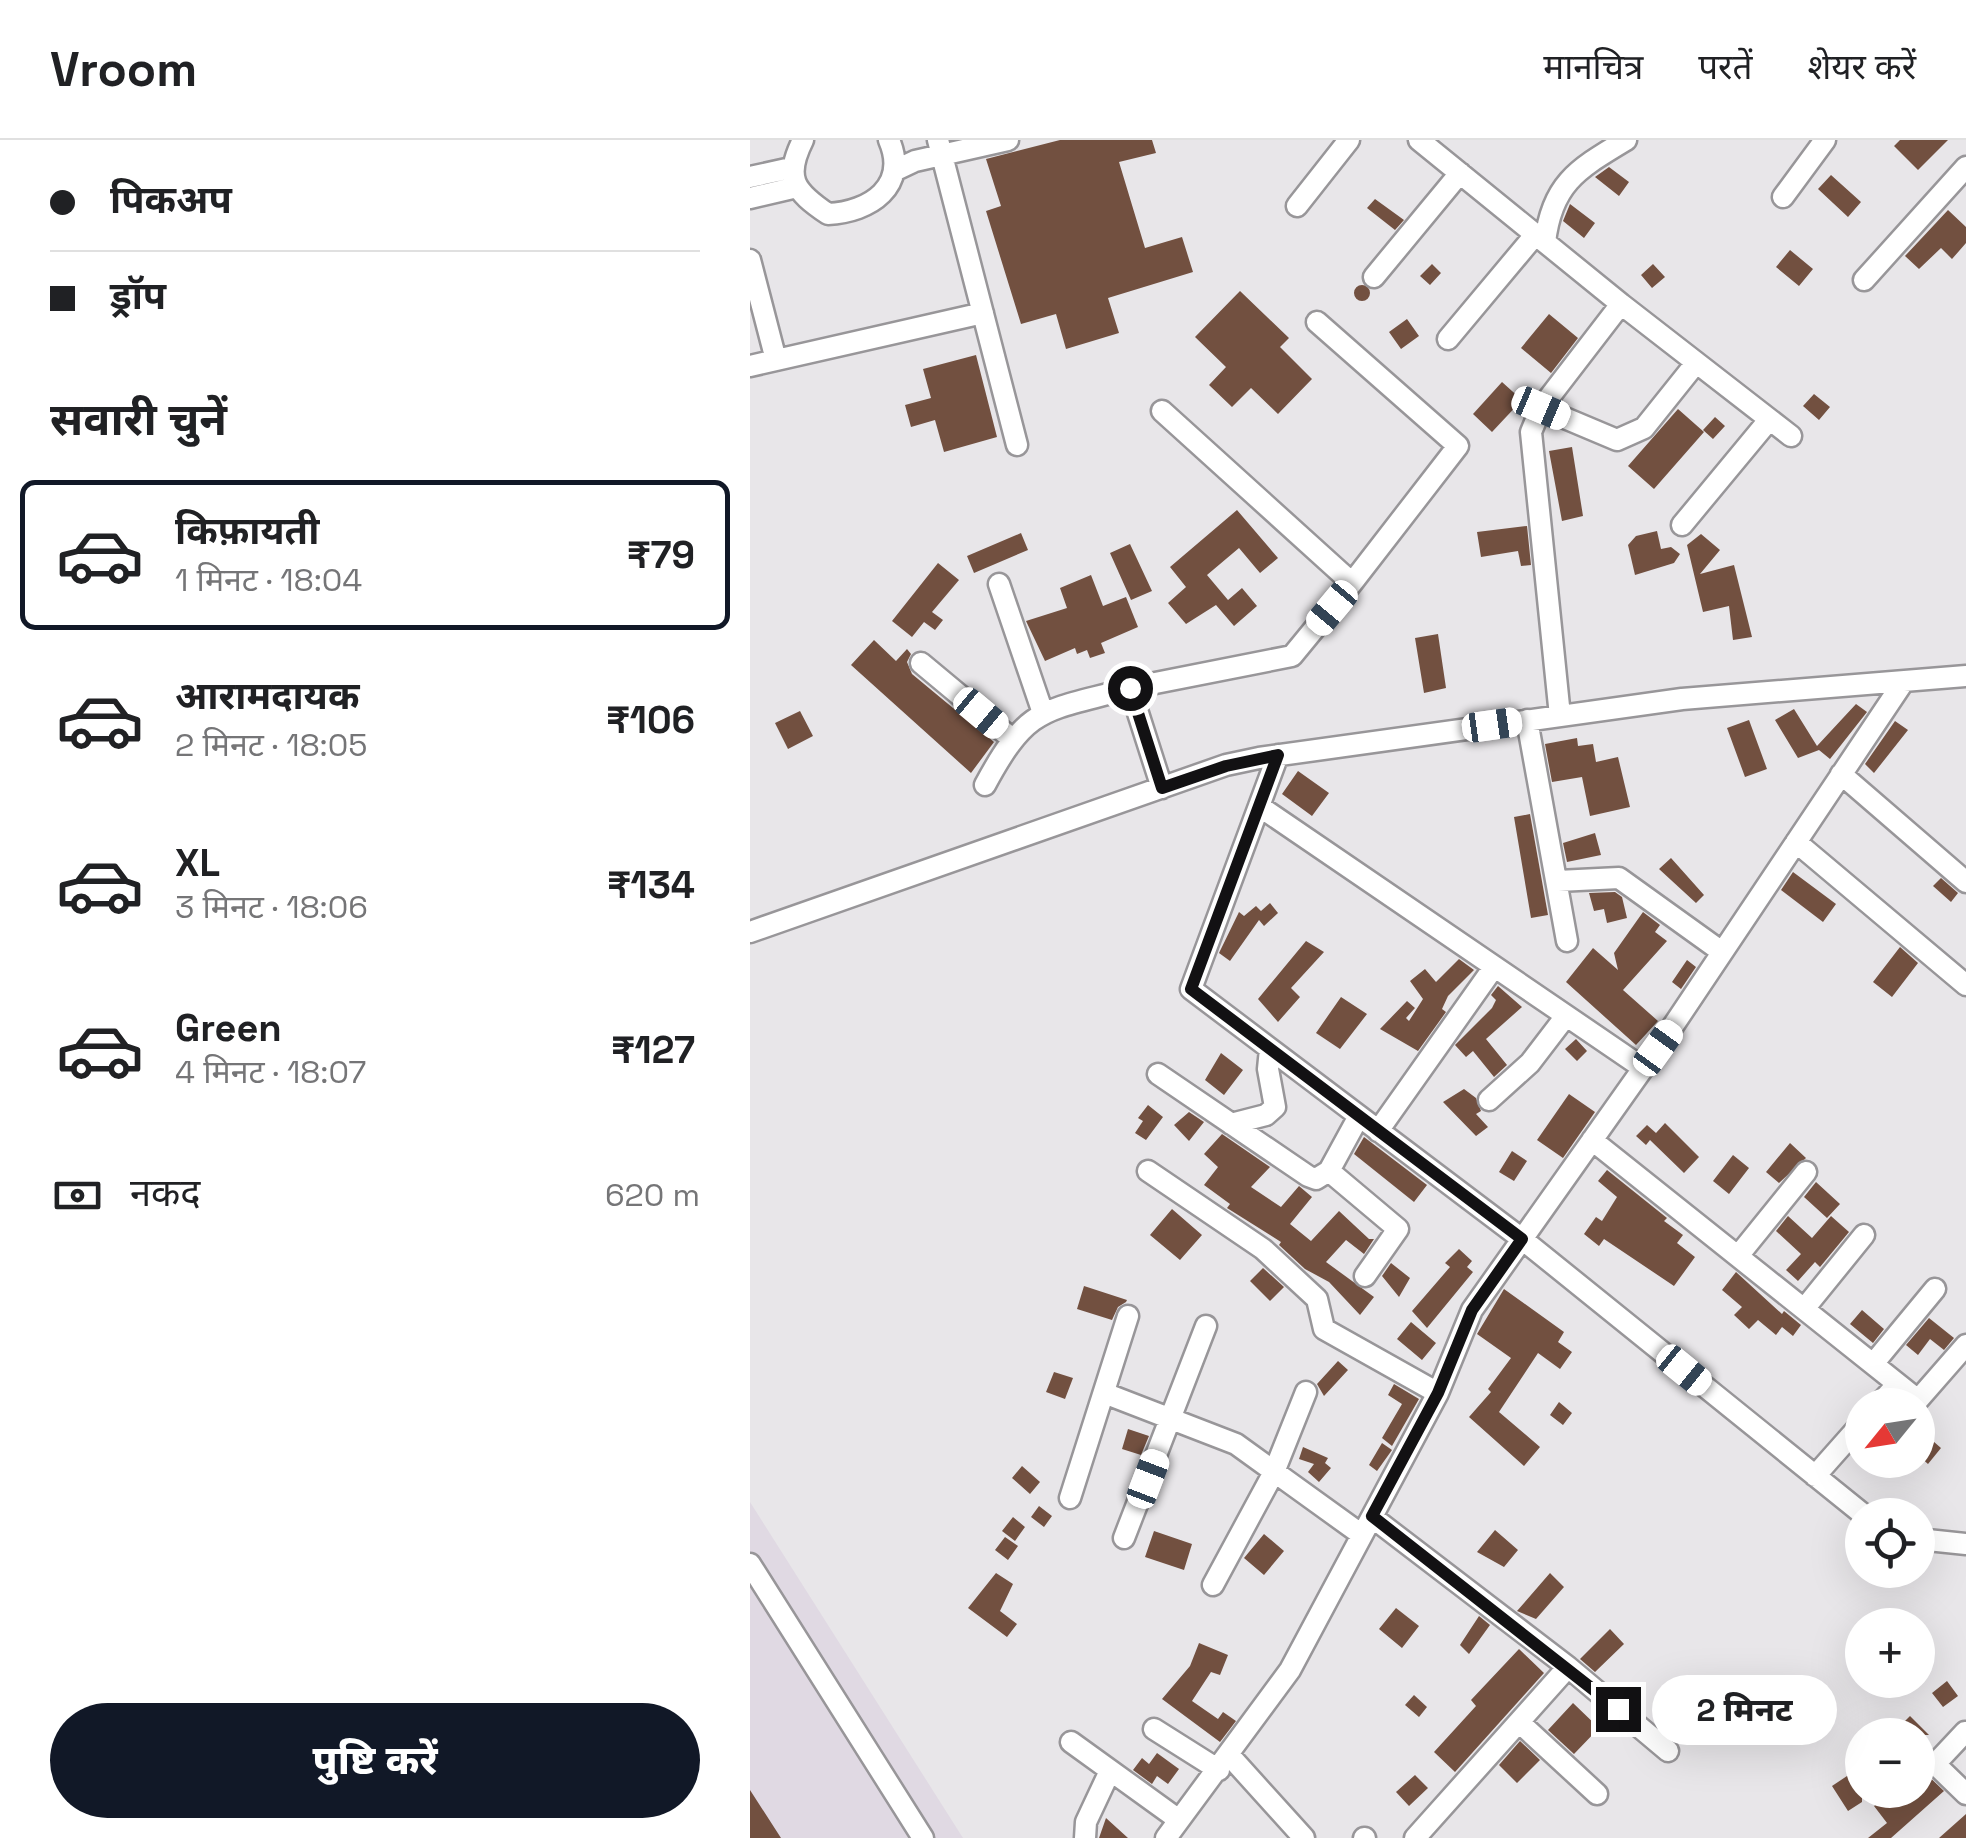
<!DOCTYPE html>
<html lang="hi">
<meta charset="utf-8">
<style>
body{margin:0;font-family:"Space Grotesk","Noto Sans Devanagari",sans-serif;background:#f2f2f2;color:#202124;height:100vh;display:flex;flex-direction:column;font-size:38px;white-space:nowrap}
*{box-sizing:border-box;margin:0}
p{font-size:32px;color:#757577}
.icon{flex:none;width:55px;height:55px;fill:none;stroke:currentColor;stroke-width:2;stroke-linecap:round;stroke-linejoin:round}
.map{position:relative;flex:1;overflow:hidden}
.sheet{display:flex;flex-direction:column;background:#fff;width:750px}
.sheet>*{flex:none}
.top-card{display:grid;align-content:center;height:220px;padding:0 50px;background:#fff}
.needle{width:65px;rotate:240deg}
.controls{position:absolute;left:1095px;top:1248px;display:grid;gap:20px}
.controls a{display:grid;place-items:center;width:90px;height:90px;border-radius:50%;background:#fff;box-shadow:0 10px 40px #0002;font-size:50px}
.end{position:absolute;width:45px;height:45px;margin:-22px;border:12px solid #121113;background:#fff;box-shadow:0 0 0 5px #fff}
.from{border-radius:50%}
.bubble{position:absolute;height:70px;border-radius:35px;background:#fff;box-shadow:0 10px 40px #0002;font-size:32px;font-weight:800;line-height:70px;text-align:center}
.car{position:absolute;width:30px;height:60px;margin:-30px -15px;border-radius:12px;box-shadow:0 0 8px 2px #0007;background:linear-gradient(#fff 24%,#345 0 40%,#fff 0 76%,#345 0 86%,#fff 0)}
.top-card b{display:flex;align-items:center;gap:35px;height:95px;font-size:38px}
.top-card b+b{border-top:2px solid #e0e0e0}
.top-card i{width:25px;height:25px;background:#202124}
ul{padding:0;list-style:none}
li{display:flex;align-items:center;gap:30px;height:150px;margin:0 20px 15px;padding:0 30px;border:5px solid transparent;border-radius:15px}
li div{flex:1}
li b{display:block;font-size:38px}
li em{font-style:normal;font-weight:800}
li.current{border-color:#111827}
li>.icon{width:90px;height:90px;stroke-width:1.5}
h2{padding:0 50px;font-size:45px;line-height:120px}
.pay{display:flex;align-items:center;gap:25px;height:110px;padding:0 50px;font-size:38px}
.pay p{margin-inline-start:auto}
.primary-button{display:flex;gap:20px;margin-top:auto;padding:20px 50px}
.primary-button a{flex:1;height:115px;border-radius:60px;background:#111827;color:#fff;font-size:40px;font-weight:800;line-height:115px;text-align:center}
header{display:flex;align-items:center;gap:60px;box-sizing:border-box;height:140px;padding:0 50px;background:#fff;border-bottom:2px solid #e0e0e0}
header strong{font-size:48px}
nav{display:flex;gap:55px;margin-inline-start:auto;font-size:35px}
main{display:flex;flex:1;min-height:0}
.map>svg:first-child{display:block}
</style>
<header>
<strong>Vroom</strong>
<nav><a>मानचित्र</a><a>परतें</a><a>शेयर करें</a></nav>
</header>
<main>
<section class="sheet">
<div class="top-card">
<b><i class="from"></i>पिकअप</b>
<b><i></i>ड्रॉप</b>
</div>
<h2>सवारी चुनें</h2>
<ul>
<li class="current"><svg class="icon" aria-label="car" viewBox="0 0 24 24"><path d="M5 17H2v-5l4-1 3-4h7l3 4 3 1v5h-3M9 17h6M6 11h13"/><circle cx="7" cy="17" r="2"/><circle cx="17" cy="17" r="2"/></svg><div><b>किफ़ायती</b><p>1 मिनट · 18:04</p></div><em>₹79</em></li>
<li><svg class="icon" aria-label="car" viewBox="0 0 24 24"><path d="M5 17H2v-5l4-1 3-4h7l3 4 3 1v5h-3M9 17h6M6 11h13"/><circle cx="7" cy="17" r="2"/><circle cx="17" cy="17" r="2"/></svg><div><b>आरामदायक</b><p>2 मिनट · 18:05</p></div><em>₹106</em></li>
<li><svg class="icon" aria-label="car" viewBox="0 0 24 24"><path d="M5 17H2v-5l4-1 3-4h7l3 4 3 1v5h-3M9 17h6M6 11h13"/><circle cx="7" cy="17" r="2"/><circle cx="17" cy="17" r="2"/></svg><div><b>XL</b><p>3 मिनट · 18:06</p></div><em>₹134</em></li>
<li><svg class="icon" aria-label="car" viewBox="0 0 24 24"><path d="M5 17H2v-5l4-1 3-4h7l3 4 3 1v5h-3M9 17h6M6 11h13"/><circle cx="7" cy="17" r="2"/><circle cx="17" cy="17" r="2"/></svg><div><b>Green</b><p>4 मिनट · 18:07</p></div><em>₹127</em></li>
</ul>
<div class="pay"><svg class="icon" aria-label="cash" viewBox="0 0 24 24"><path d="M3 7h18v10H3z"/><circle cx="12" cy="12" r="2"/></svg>नकद<p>620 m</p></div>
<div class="primary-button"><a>पुष्टि करें</a></div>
</section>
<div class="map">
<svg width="1216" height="1698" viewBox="0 0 1216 1698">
<rect width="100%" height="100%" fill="#e8e6e9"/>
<path fill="#e0d9e3" d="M0,1362l213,336h-213z"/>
<path fill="#725040" d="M310,0h92l4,13 -37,9 26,86 37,-11 11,35 -85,26 11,35 -53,16 -10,-35 -35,10 -35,-113 15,-5 -15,-47z
M1150,0h48l-30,30 -24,-24z
M859,27l20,15 -10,14 -24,-19z
M1081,35l30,27 -13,15 -30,-28z
M625,59l29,21 -9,10 -28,-22z
M820,64l25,19 -11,15 -21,-17z
M1198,70l18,17v16l-14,16 -11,-11 -22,21 -14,-13z
M1040,110l23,19 -14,17 -23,-19z
M682,124l9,9 -11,12 -10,-9z
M903,124l12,13 -13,11 -11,-13z
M604 153a8 8 0 1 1 16 0a8 8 0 1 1-16 0Z
M490,151l49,47 -9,9 32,32 -34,35 -27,-26 -19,19 -23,-22 17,-18 -31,-30z
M799,174l29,24 -27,35 -30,-25z
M657,179l12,17 -18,13 -12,-17z
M226,215l21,82 -53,15 -9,-32 -24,7 -6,-22 26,-7 -8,-29z
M752,242l20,18 -30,32 -19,-18z
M1064,254l16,13 -11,13 -16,-14z
M928,269l26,23 -50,57 -26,-23z
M965,277l10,9 -12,13 -10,-9z
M822,307l11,69 -21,5 -13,-70z
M487,370l41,48 -18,15 -21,-25 -32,27 21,25 14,-12 15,18 -23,20 -18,-21 -30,19 -18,-21 18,-16 -16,-20z
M777,386l4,39 -10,1 -3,-15 -37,6 -4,-25z
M907,391l4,18 10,-2 9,7 -6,9 -39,12 -7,-30 8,-9z
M271,393l7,17 -54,23 -7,-17z
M951,394l19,16 -20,24 34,-9 18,72 -19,3 -4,-34 -26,6 -16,-67z
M380,404l22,47 -21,9 -21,-47z
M188,423l21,17 -27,32 11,8 -8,10 -11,-8 -12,15 -20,-16z
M341,435l12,31 23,-9 12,30 -37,16 4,10 -15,5 -3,-8 -10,4 -2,-6 -30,13 -19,-40 41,-13 -7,-20z
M688,494l8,54 -22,5 -9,-55z
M124,500l22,21 11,-12 4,5 -4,8 5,12 82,68 -23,31 -120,-108z
M1106,564l11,8 -37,47 -11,-9 -21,8 -23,-38 19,-11 23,37z
M50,571l13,25 -25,13 -13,-26z
M999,580l18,49 -22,8 -18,-49z
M1145,581l13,9 -34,43 -9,-9z
M827,598l1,8 15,-2 3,18 22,-5 12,50 -40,9 -8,-39 -30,5 -7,-38z
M548,631l31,22 -17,23 -30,-22z
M780,674l18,101 -17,3 -17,-101z
M845,693l6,22 -34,7 -4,-19z
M921,718l33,37 -8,8 -37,-34z
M1043,732l43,32 -13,18 -42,-32z
M1191,738l17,15 -7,9 -18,-16z
M865,752l7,5 5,21 -20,5 -3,-14 -10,2 -5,-18z
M520,763l8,10 -14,13 -5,-6 -29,41 -11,-8 20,-41 5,4 12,-10 5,5z
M893,772l17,13 -5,7 12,9 -44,49 35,31 -22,24 -70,-63 27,-34 25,22 -4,-17z
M556,801l18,11 -33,36 9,9 -22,25 -20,-23z
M1150,807l18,16 -26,34 -19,-15z
M709,819l15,11 -26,26 -6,13 4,3 -28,39 -38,-22 27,-28 8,7 -9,10 3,3 14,-22 -13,-18 15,-12 11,13z
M937,820l9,7 -15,22 -9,-7z
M748,846l24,21 -36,32 21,26 -13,12 -21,-26 -7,6 -11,-12 37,-37 4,-8 -5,-5z
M591,857l26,17 -27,35 -24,-16z
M826,899l11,12 -10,10 -12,-12z
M471,913l22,17 -19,25 -19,-15z
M714,949l12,9 5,13 -5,3 12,13 -12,9 -33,-34z
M819,954l26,18 -32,46 -26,-18z
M398,965l15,12 -17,23 -11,-7 8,-12 -5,-3z
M439,972l15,10 -15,19 -15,-16z
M915,983l34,34 -15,16 -34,-33 -4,5 -10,-9 11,-11 9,8z
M472,994l48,33 -19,20 30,20 18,-21 13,11 -22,27 21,17 28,-30 30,28h5l-10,15 -18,-14 -20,22 48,35 -14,18 -31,-33 -24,-13 -26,-24 2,-3 -54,-34 3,-4 -26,-19 14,-18 -14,-13z
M614,997l63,48 -13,17 -60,-48z
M1040,1003l16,15 -27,25 -13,-11z
M762,1011l15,10 -13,20 -15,-9z
M983,1015l16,13 -20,26 -16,-13z
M857,1030l60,48 -3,3 19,14 -6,8 18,14 -21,29 -70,-47 -5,7 -15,-12 12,-17 6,4 15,-24 -19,-16z
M1066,1042l24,22 -13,14 -23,-21z
M422,1069l30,26 -22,25 -30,-25z
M1038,1076l24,22 19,-22 18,16 -29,35 -5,-5 -17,19 -12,-11 15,-16 -25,-23z
M709,1109l13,12 -5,6 6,5 -46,56 -15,-17 38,-44 -5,-4z
M641,1123l19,15 -11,19 -17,-21z
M513,1128l21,19 -14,14 -20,-20z
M986,1132l46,42 2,-3 17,14 -8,11 -11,-9 -6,8 -18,-15 -9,9 -15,-14 8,-8 -20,-17z
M334,1146l43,14 -1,2 -8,5 -6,13 -35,-11z
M754,1149l60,43 -6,10 14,10 -12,17 -22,-16 -39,59 41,35 -16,19 -55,-49 22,-25 -3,-3 23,-31 -34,-24z
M1112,1170l22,19 -11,14 -23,-19z
M1179,1178l25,20 -10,12 -14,-11 -12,16 -12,-10z
M661,1182l25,21 -14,17 -25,-21z
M588,1221l10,9 -24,26 -7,-12z
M304,1232l19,6 -8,21 -19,-7z
M644,1244l25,15 -27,47 -10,-8 20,-34 -14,-9z
M809,1262l13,11 -9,12 -13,-10z
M1168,1288l23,20 -13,16 -10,-9z
M378,1289l21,7 -8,19 -19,-6z
M632,1303l10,7 -15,21 -8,-6z
M553,1307l25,11 -3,5 6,5 -12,14 -11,-10 6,-8 -15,-5z
M272,1326l18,16 -10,12 -18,-16z
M289,1366l13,10 -8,11 -13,-10z
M263,1377l12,10 -10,14 -13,-10z
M745,1390l23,20 -14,17 -27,-15z
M404,1391l38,13 -8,26 -39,-13z
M514,1394l20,17 -20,24 -20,-17z
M255,1397l13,9 -10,14 -13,-10z
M246,1433l17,11 -13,27 17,13 -10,13 -39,-29z
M800,1433l14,14 -28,32 -19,-8z
M646,1468l23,18 -17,22 -23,-19z
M729,1476l11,9 -21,29 -9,-9z
M860,1489l14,15 -29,28 -15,-13z
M449,1503l29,12 -8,20 -9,-3 -19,29 26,18 5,-7 13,9 -16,21 -58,-43 28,-33z
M769,1509l25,24 -89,99 -21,-20 42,-46 -5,-6z
M1197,1541l11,15 -15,11 -11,-14z
M664,1555l13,12 -8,10 -14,-12z
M823,1563l26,25 -25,26 -26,-24z
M1160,1576l19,19h-38z
M770,1601l20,19 -23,23 -18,-18z
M407,1613l22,16 -11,15 -11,-8 -5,8 -19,-14 9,-12 7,6z
M1112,1626v36l-14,9 -16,-25z
M1168,1626l26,25 -53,47h-23l19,-15 -13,-17 22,-16h22z
M665,1635l13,13 -19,18 -13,-14z
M0,1650l31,48h-31z
M1216,1674v24h-27z
M356,1678l22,20h-29z"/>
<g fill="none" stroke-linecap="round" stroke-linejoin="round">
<g stroke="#989699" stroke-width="25">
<path id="minor" d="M53,0c-19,38 -9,51 25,74 42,-2 81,-28 61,-74
M188,0l79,305
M669,0l202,164 -80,104 -10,24 29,284
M146,30l19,-9 93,-21
M0,37l41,-9
M1033,57l42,-57
M0,58l47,-11
M547,66l52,-66
M795,102c7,-59 33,-73 81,-102
M0,120l26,100
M624,137l86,-104
M1114,140l102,-113
M871,164l170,132
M567,182l141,124 -106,137
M698,199l87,-104
M0,226l233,-53
M791,268l76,32 27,-12 52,-65
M412,271l190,172 -60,73 -162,32 32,100
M932,385l87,-105
M249,444l44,129
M171,523l90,75
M777,580l40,221
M528,615l-87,234 331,250 342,276
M1091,634l125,108
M235,645c44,-82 60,-73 145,-97
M509,666l384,262
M1046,702l170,143
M808,741l61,-3 103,74
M0,792l476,-167 33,-7 423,-59 284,-23
M408,934l150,102 8,3 13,-8
M739,960l41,-37 36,-47
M609,976l-30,55 69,58 -33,47
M481,984l35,-9 9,-8 -7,-38 2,-20
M628,991l116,-164
M842,1000l326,260 48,-55
M398,1031l115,78 54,50 7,30 114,64
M988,1116l68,-84
M1054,1169l60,-74
M1123,1224l62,-75
M354,1253l132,51 126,91
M1128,1265l20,-21
M1065,1336l47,-53
M320,1358l58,-182
M622,1377l196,150 -153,171
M374,1398l82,-212
M1168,1399l48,5
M0,1424l173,274
M463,1445l61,-113 32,-80
M818,1527l100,84
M769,1582l78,72
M404,1589l65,41
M1215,1592l-30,32 31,30
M321,1602l108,78
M479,1615l75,83
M335,1698l1,-16 23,-49
M416,1698l124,-168 148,-277 34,-83 201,-284 231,-345
M614,1698h1"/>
</g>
<use href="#minor" stroke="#fff" stroke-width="20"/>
</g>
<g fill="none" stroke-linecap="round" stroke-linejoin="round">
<path stroke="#121113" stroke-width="12" d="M380,548l32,100 64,-22 52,-11 -87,234 331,250 -50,71 -34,83 -66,123 246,193"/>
</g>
</svg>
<div class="controls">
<a><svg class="needle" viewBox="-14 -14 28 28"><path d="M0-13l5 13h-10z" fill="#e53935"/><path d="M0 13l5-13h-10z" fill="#757577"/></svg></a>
<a><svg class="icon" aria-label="locate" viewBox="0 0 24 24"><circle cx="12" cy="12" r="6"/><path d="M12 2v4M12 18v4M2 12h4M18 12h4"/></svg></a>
<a>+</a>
<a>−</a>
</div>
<i class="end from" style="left:380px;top:548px"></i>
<i class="end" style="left:868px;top:1569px"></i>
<div class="bubble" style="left:902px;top:1535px;width:185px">2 मिनट</div>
<i class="car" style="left:791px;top:268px;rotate:113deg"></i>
<i class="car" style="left:582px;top:468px;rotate:220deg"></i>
<i class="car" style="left:231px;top:573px;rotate:130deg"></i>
<i class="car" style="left:742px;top:585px;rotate:82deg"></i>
<i class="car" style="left:908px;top:908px;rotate:36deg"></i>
<i class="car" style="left:934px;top:1230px;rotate:129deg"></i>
<i class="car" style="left:398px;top:1339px;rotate:21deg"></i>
</div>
</main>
